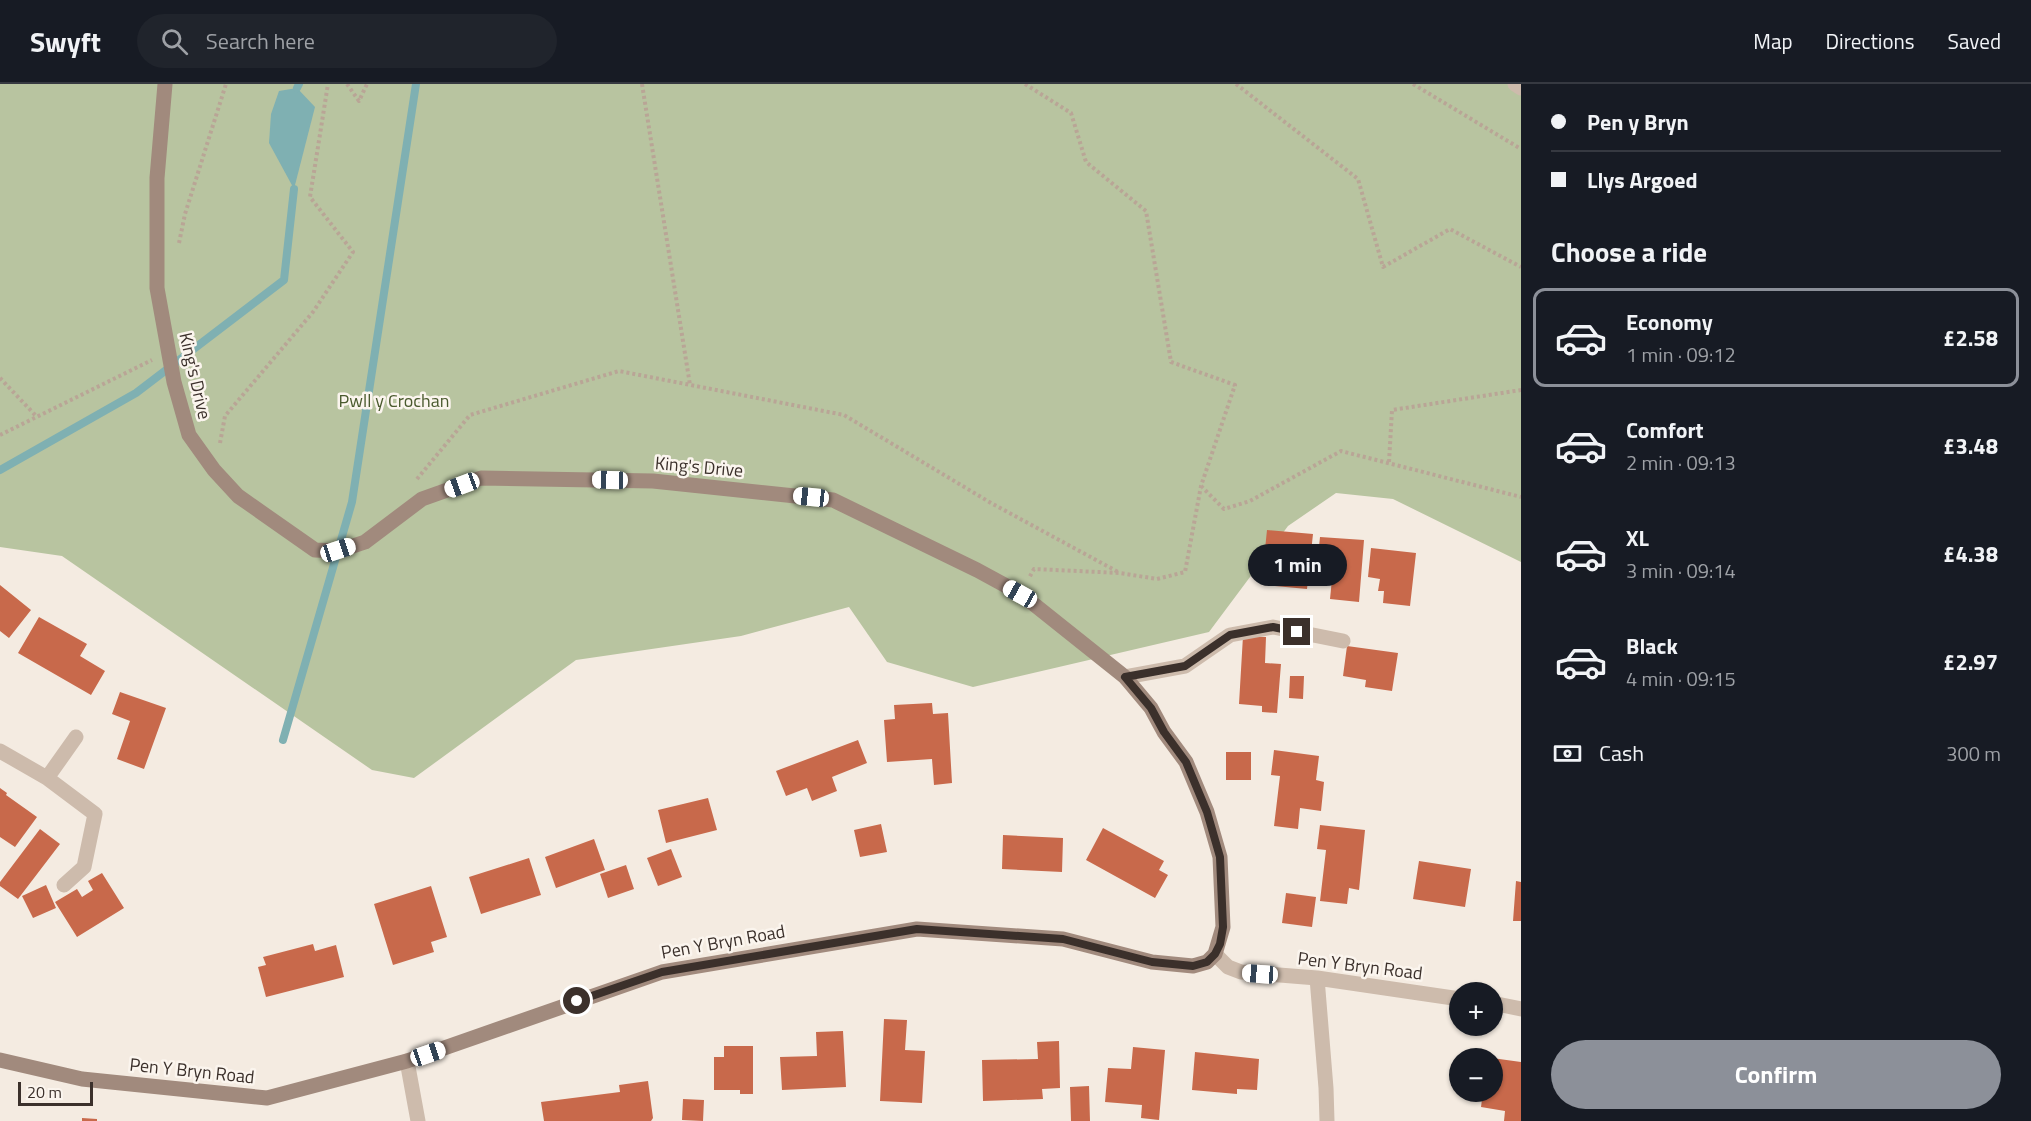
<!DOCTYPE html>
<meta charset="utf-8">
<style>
body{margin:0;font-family:"Titillium Web",sans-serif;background:#20242c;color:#f1f3f6;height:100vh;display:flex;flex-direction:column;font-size:22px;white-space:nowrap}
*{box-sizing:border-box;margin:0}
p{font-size:20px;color:#9ea1a6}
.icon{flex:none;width:33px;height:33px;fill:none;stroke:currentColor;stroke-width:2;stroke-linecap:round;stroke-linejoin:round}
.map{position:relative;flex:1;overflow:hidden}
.panel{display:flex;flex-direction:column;background:#171b24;width:510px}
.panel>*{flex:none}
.top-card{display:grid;align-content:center;height:132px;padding:0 30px;background:#171b24}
.controls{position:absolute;left:1449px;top:898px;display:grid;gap:12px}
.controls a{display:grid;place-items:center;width:54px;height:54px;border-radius:50%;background:#171b24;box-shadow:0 2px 4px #0004;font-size:30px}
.scale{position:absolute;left:18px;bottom:15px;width:75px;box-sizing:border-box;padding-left:6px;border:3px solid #3b302b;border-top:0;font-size:16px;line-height:21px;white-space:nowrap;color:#3b302b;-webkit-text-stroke:4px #fbf5ee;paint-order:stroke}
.end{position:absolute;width:27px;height:27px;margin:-14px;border:8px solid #3b302b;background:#fff;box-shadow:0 0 0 3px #fff}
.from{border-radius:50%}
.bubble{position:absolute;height:42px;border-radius:21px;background:#171b24;box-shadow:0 2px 4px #0004;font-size:20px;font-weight:700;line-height:42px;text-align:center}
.car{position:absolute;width:18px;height:36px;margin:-18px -9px;border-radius:8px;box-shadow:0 0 4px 2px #0007;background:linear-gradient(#fff 24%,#345 0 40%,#fff 0 76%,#345 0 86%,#fff 0)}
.top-card b{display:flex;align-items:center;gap:21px;height:57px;font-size:22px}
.top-card b+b{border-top:2px solid #363941}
.top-card i{width:15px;height:15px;background:#f1f3f6}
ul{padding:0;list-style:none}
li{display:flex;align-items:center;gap:18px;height:99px;margin:0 12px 9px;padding:0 18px;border:3px solid transparent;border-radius:12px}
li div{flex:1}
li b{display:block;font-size:22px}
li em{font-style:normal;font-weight:700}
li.current{border-color:#8c9099}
li>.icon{width:54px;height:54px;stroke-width:1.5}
h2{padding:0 30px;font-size:27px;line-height:72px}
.pay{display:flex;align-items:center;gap:15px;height:66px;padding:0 30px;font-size:22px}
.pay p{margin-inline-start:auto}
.cta{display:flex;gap:12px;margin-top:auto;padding:12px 30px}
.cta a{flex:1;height:69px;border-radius:36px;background:#8c9099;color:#fff;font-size:24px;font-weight:700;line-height:69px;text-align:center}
header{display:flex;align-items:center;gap:36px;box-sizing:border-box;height:84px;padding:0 30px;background:#171b24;border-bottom:2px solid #363941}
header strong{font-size:28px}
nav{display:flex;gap:33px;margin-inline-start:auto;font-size:21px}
.search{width:420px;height:54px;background:#20242c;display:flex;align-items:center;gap:15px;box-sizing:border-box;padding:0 21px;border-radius:33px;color:#9ea1a6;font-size:22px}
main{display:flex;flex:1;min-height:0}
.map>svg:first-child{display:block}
</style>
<header>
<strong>Swyft</strong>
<div class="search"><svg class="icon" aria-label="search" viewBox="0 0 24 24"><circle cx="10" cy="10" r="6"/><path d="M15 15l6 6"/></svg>Search here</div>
<nav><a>Map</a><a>Directions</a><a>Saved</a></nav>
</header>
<main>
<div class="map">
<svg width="1521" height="1037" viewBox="0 0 1521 1037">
<rect width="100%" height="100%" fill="#f4ebe1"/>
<path fill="#b8c4a0" d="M0,0h1521v478l-128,-63 -57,-6 -48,33 -79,106 -236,55 -86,-25 -38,-55 -108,29 -165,24 -162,118 -42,-8 -310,-214 -62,-9z"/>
<path fill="#7fb0b2" d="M297,4l18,19 -21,82 -25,-46 2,-29 8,-23z"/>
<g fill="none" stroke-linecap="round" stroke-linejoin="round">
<path stroke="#7fb0b2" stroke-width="8" d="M297,4l2,-4
M0,386l136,-77 148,-113 10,-91
M283,656l69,-238 64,-418"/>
</g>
<path fill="#c8694b" d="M1267,446l46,4 -6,55 -32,-3 3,-25 -14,-2z
M1320,453l44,3 -5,62 -29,-3 2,-20h-5l1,-12 -11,-1z
M1371,464l45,5 -6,53 -27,-3 1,-12h-6l2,-12 -12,-2z
M0,501l31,25 -22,28 -9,-7z
M39,533l48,27 -7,12 25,15 -14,24 -73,-42z
M1243,552l23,1 -1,26 16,1 -4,49 -15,-1v-6l-23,-2z
M1347,562l51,7 -6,38 -27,-4 1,-7 -23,-4z
M1290,592h14l-1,23 -14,-1z
M120,608l46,16 -22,61 -27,-10 13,-38 -18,-7z
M932,619l1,11 15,-1 4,70 -18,2 -2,-26 -45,3 -3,-42 11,-1 -1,-14z
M858,656l9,23 -35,14 5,14 -25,10 -5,-13 -21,8 -10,-25z
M1274,666l45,6 -3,24 8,2 -3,29 -21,-3 -2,21 -24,-3 6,-50 -9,-1z
M1226,668h25v28h-25z
M0,704l7,5 -1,2 31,22 -22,30 -15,-10z
M708,714l9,32 -51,13 -8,-33z
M881,740l6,28 -27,5 -6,-27z
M1320,741l45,5 -6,60 -10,-2 -2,16 -27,-3 6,-51 -9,-1z
M1103,744l61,33 -5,9 9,5 -13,23 -69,-38z
M40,745l20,15 -42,55 -18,-13v-4z
M1003,751l60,3 -1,34 -60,-3z
M594,755l11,31 -49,18 -11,-31z
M671,765l11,28 -24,9 -11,-28z
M529,774l12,37 -60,19 -12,-37z
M1419,777l52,8 -6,38 -52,-8z
M626,781l8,24 -26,9 -8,-24z
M102,789l22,35 -47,29 -22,-35 22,-13 5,8 11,-7 -5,-9z
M1516,797l5,1v39h-8z
M46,801l10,23 -23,10 -11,-22z
M431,802l16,51 -16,5 3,10 -41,13 -19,-61z
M1286,809l30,4 -4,30 -30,-4z
M313,860l2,7 21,-6 8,32 -78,20 -8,-30 8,-2 -3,-8z
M884,935l23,1 -2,30 20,1 -3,52 -42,-2z
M843,947l3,56 -64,3 -2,-33 37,-1 -1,-24z
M1059,957l1,47 -18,1 1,10 -60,2 -1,-41 56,-1 -1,-17z
M724,962h29v48h-13v-4h-26v-33h10z
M1133,963l32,3 -6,70 -18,-2 1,-13 -37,-3 3,-34 23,1z
M1195,968l64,7 -2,31 -20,-1v5l-45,-4z
M1492,974l29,4v59h-17l1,-10 -24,-4 2,-15h9z
M648,997l5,37 -2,3h-107l-3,-19 79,-10 -1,-7z
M1089,1002l1,35h-19l-1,-34z
M683,1015l21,1 -1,21 -21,-1z
M82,1034l15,1v2h-15z"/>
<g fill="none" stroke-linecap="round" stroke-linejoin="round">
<path stroke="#b9a596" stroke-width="4" stroke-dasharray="3 3" stroke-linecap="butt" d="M347,0l12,17 8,-17
M642,0l48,301
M1025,0l46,29 15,49 60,49 25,151 64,23 -34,101 -16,86 -28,7 -37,-6 -86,-4 -5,9
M1236,0l122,95 25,88 67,-38 71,38
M1413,0l108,65
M179,159l6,-29 41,-130
M0,294l37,39
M0,351l152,-75
M220,359l5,-27 88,-104 40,-60 -43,-55 18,-113
M1389,378l3,-52 129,-20
M417,395l53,-64 149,-44 225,44 147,88 129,70
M1201,402l23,23 26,-8 91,-50 180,46"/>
<path stroke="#cdbbac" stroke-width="15" d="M1125,593l60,-11 45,-31 43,-8 70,14
M0,667l47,27 48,36 -11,53 -20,18
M47,694l29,-41
M1215,870l13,13 13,5 76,6 143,21
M1317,894l9,110 1,33
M1492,919l29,6
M407,977l11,60"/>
<path stroke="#cdbbac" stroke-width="15" d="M1515,0l6,4"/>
<path stroke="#a18a7d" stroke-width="15" d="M0,976l82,19 185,19 140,-37 255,-89 255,-43 146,10 89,23 41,4 14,-4 8,-8 8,-27 -3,-70 -13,-45 -21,-50 -22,-30 -13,-24 -26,-31 -104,-83 -44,-24 -144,-70 -180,-19 -172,-3 -59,21 -57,43 -27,9 -23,-1 -77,-54 -24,-26 -25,-35 -15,-53 -17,-94v-110l8,-94"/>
</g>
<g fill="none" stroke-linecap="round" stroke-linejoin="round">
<path stroke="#3b302b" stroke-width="8" d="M577,917l85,-29 255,-43 146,10 89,23 41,4 14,-4 8,-8 5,-10 3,-17 -3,-70 -13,-45 -21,-50 -22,-30 -13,-24 -26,-31 60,-11 45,-31 43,-8 24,5"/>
</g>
<g text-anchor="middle" stroke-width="5" stroke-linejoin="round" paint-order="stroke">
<g font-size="18" fill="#3b302b" stroke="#fbf5ee">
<text transform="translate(195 292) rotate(77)" y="6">King's Drive</text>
<text transform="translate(699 383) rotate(5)" y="6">King's Drive</text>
<text transform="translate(723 858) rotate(-10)" y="6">Pen Y Bryn Road</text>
<text transform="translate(1360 882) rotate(7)" y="6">Pen Y Bryn Road</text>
<text transform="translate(192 987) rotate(6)" y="6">Pen Y Bryn Road</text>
</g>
<g font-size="18" fill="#4a5a2e" stroke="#fbf5ee">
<text x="394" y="323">Pwll y Crochan</text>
</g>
</g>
</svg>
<div class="controls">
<a>+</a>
<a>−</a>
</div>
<div class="scale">20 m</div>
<i class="end from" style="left:577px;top:917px"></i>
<i class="end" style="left:1297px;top:548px"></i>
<div class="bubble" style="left:1248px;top:460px;width:99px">1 min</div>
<i class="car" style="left:610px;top:396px;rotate:271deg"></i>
<i class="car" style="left:462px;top:401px;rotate:250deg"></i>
<i class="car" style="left:811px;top:413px;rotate:276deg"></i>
<i class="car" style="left:338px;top:466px;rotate:72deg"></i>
<i class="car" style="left:1020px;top:510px;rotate:299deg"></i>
<i class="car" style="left:1260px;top:890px;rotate:274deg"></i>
<i class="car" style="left:428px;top:970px;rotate:71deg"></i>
</div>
<section class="panel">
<div class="top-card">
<b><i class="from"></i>Pen y Bryn</b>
<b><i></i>Llys Argoed</b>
</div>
<h2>Choose a ride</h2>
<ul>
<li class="current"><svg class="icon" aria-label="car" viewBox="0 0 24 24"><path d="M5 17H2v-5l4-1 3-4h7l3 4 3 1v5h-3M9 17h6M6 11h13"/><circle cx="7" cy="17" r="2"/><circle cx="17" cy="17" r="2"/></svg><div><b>Economy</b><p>1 min · 09:12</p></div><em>£2.58</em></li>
<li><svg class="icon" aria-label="car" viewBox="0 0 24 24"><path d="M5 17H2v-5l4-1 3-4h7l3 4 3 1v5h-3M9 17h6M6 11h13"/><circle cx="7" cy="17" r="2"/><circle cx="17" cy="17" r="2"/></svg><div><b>Comfort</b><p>2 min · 09:13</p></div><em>£3.48</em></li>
<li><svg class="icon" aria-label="car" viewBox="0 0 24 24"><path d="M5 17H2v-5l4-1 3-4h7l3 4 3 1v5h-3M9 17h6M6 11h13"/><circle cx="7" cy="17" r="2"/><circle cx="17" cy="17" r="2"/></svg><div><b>XL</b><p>3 min · 09:14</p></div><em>£4.38</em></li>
<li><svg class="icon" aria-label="car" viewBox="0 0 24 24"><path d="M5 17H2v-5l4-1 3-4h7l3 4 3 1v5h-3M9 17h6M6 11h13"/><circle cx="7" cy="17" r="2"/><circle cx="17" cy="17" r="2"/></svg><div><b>Black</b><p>4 min · 09:15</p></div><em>£2.97</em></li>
</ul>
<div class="pay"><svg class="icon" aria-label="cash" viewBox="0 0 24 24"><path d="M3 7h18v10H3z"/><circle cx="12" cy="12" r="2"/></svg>Cash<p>300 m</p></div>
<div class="cta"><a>Confirm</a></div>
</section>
</main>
